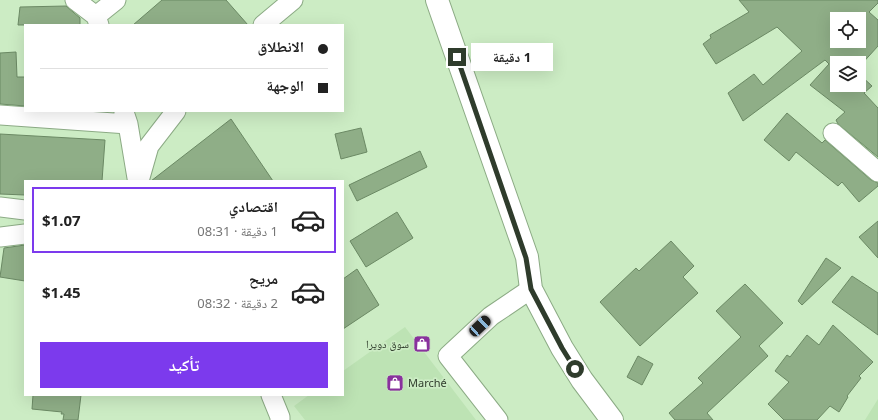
<!DOCTYPE html>
<html lang="ar">
<meta charset="utf-8">
<style>
body{margin:0;font-family:"Noto Sans","Noto Naskh Arabic",sans-serif;background:#f6f6f6;color:#222;direction:rtl;height:100vh;display:flex;flex-direction:column;font-size:15px;white-space:nowrap}
*{box-sizing:border-box;margin:0}
p{font-size:13px;color:#767676}
.icon{flex:none;width:22px;height:22px;fill:none;stroke:currentColor;stroke-width:2;stroke-linecap:round;stroke-linejoin:round}
.map{position:relative;flex:1;overflow:hidden;direction:ltr}
.sheet{position:absolute;left:24px;top:180px;width:320px;height:216px;display:flex;flex-direction:column;background:#fff;border-radius:0px;box-shadow:0 4px 16px #0002;direction:rtl}
.sheet>*{flex:none}
.guide{position:absolute;left:24px;top:24px;width:320px;height:88px;border-radius:0px;box-shadow:0 4px 16px #0002;direction:rtl;display:grid;align-content:center;height:88px;padding:0 16px;background:#fff}
.buttons{position:absolute;left:830px;top:12px;display:grid;gap:8px}
.buttons a{display:grid;place-items:center;width:36px;height:36px;border-radius:0px;background:#fff;box-shadow:0 4px 16px #0002;font-size:20px}
.end{position:absolute;width:18px;height:18px;margin:-9px;border:5px solid #2f3c2c;background:#fff;box-shadow:0 0 0 2px #fff}
.from{border-radius:50%}
.bubble{position:absolute;height:28px;border-radius:0px;background:#fff;box-shadow:0 4px 16px #0002;font-size:13px;font-weight:700;line-height:28px;text-align:center;direction:rtl}
.car{position:absolute;width:12px;height:24px;margin:-12px -6px;border-radius:5px;box-shadow:0 0 3px 1px #0007;background:linear-gradient(#222 24%,#8ab4d8 0 40%,#222 0 76%,#8ab4d8 0 86%,#222 0)}
.guide b{display:flex;align-items:center;gap:14px;height:38px;font-size:15px}
.guide b+b{border-top:1px solid #e0e0e0}
.guide i{width:10px;height:10px;background:#222}
ul{padding:7px 0 0;list-style:none}
li{display:flex;align-items:center;gap:12px;height:66px;margin:0 8px 6px;padding:0 8px;border:2px solid transparent;border-radius:0px}
li div{flex:1}
li b{display:block;font-size:15px}
li em{font-style:normal;font-weight:700}
li.current{border-color:#7c3aed}
li>.icon{width:36px;height:36px;stroke-width:1.5}
.action{display:flex;gap:8px;margin-top:auto;padding:8px 16px}
.action a{flex:1;height:46px;border-radius:0px;background:#7c3aed;color:#fff;font-size:16px;font-weight:700;line-height:46px;text-align:center}
.map>svg:first-child{display:block}
</style>
<div class="map">
<svg width="878" height="420" viewBox="0 0 878 420">
<rect width="100%" height="100%" fill="#ccecc4"/>
<path fill="#bde3b4" d="M405,327l71,93h-171l-11,-14 15,-11h34v-24z
M878,399v21h-13z"/>
<path fill="#8fae87" stroke="#6b8964" fill-rule="evenodd" d="M162,0h64l22,25h-115z
M739,0h139v3l-9,9 9,8v26l-19,21v-4h-22v22h22v-11l13,12 -8,7 14,15v49l-40,-33 -2,-4 9,-8 -35,-27 19,-21 -4,-4 -82,61 -15,-28 26,-19 9,11 39,-34 -25,-24 -61,37 -13,-20 8,-6 -1,-3 39,-23zM837,19h22v22h-22z
M66,6l14,12v7h-62l2,-18z
M16,52l1,25h8v29l-25,-2v-51z
M787,113l35,30 3,-3 46,40 7,3v3l-19,16 -17,-20 -4,4 -42,-34 -7,9 -25,-21z
M231,119l42,62h-122z
M361,128l6,24 -26,7 -6,-25z
M0,134l105,6 -3,41h-77v14l-25,-1z
M420,151l7,16 -70,34 -8,-16z
M397,212l16,26 -47,29 -16,-26z
M878,221v37l-19,-21z
M671,241l23,25 -11,11 15,16 -58,53 -40,-44 36,-34 3,3z
M25,245v36l-25,-4 4,-29z
M826,258l15,10 -39,37 -4,-4z
M357,269l22,36 -36,24v-50z
M852,276l26,17v42l-46,-33z
M745,284l38,39 -24,23 9,10 -61,57 6,7h-38l-6,-7 34,-30 -5,-5 43,-41 -25,-26z
M833,325l40,37 -14,14 2,2 -14,18 1,1 -9,15 -9,-6 -13,14h-33l-16,-16 21,-22 -14,-11 12,-16 3,2 17,-22 12,10z
M638,356l15,8 -11,21 -15,-8z
M33,395h48l-3,25h-15l1,-6h-3l1,-2 -30,-3z"/>
<g fill="none" stroke-linecap="round" stroke-linejoin="round">
<g stroke="#8cab85" stroke-width="21">
<path id="minor" d="M75,0l21,16 3,9
M96,16l20,-16
M263,25l30,-25
M124,112l4,12 9,54
M0,115l128,9
M833,133l45,39
M139,181l10,-35 27,-35
M0,207l25,3
M0,237l25,-3
M271,395l9,22v3
M498,420l-50,-64 43,-40 40,-27"/>
</g>
<g stroke="#8cab85" stroke-width="24">
<path id="major" d="M437,0l90,257 4,32 31,59 20,32 30,40"/>
</g>
<use href="#minor" stroke="#fff" stroke-width="19"/>
<use href="#major" stroke="#fff" stroke-width="22"/>
</g>
<g fill="none" stroke-linecap="round" stroke-linejoin="round">
<path stroke="#2f3c2c" stroke-width="5" d="M457,57l69,201 5,31 31,59 13,21"/>
</g>
<defs>
<g id="shop-square" transform="scale(0.9)"><rect x="-9" y="-9" width="18" height="18" rx="4" fill="#89319d" stroke="#ccecc4"/><path d="M-5-2.5h2.3a2.7 3.5 0 0 1 5.4 0H5L5.5 6h-11ZM-1.5-2.5h3a1.5 2.3 0 0 0-3 0Z" fill="#fff"/></g>
</defs>
<g fill-rule="evenodd">
<use href="#shop-square" x="422" y="344"/>
<use href="#shop-square" x="395" y="383"/>
</g>
<g text-anchor="middle" stroke-width="3.5" stroke-linejoin="round" paint-order="stroke">
<g font-size="11" fill="#2f3c2c" stroke="#ccecc4" text-anchor="end">
<text x="409" y="348">سوق دويرا</text>
<text x="408" y="387" text-anchor="start">Marché</text>
</g>
</g>
</svg>
<div class="buttons">
<a><svg class="icon" aria-label="locate" viewBox="0 0 24 24"><circle cx="12" cy="12" r="6"/><path d="M12 2v4M12 18v4M2 12h4M18 12h4"/></svg></a>
<a><svg class="icon" aria-label="layers" viewBox="0 0 24 24"><path d="M12 4l9 5-9 5-9-5zM3 14l9 5 9-5"/></svg></a>
</div>
<i class="end from" style="left:575px;top:369px"></i>
<i class="end" style="left:457px;top:57px"></i>
<div class="bubble" style="left:471px;top:43px;width:82px">1 دقيقة</div>
<i class="car" style="left:480px;top:326px;rotate:47deg"></i>
<div class="guide">
<b><i class="from"></i>الانطلاق</b>
<b><i></i>الوجهة</b>
</div>
<section class="sheet">
<ul>
<li class="current"><svg class="icon" aria-label="car" viewBox="0 0 24 24"><path d="M5 17H2v-5l4-1 3-4h7l3 4 3 1v5h-3M9 17h6M6 11h13"/><circle cx="7" cy="17" r="2"/><circle cx="17" cy="17" r="2"/></svg><div><b>اقتصادي</b><p>1 دقيقة · 08:31</p></div><em>$1.07</em></li>
<li><svg class="icon" aria-label="car" viewBox="0 0 24 24"><path d="M5 17H2v-5l4-1 3-4h7l3 4 3 1v5h-3M9 17h6M6 11h13"/><circle cx="7" cy="17" r="2"/><circle cx="17" cy="17" r="2"/></svg><div><b>مريح</b><p>2 دقيقة · 08:32</p></div><em>$1.45</em></li>
</ul>
<div class="action"><a>تأكيد</a></div>
</section>
</div>
